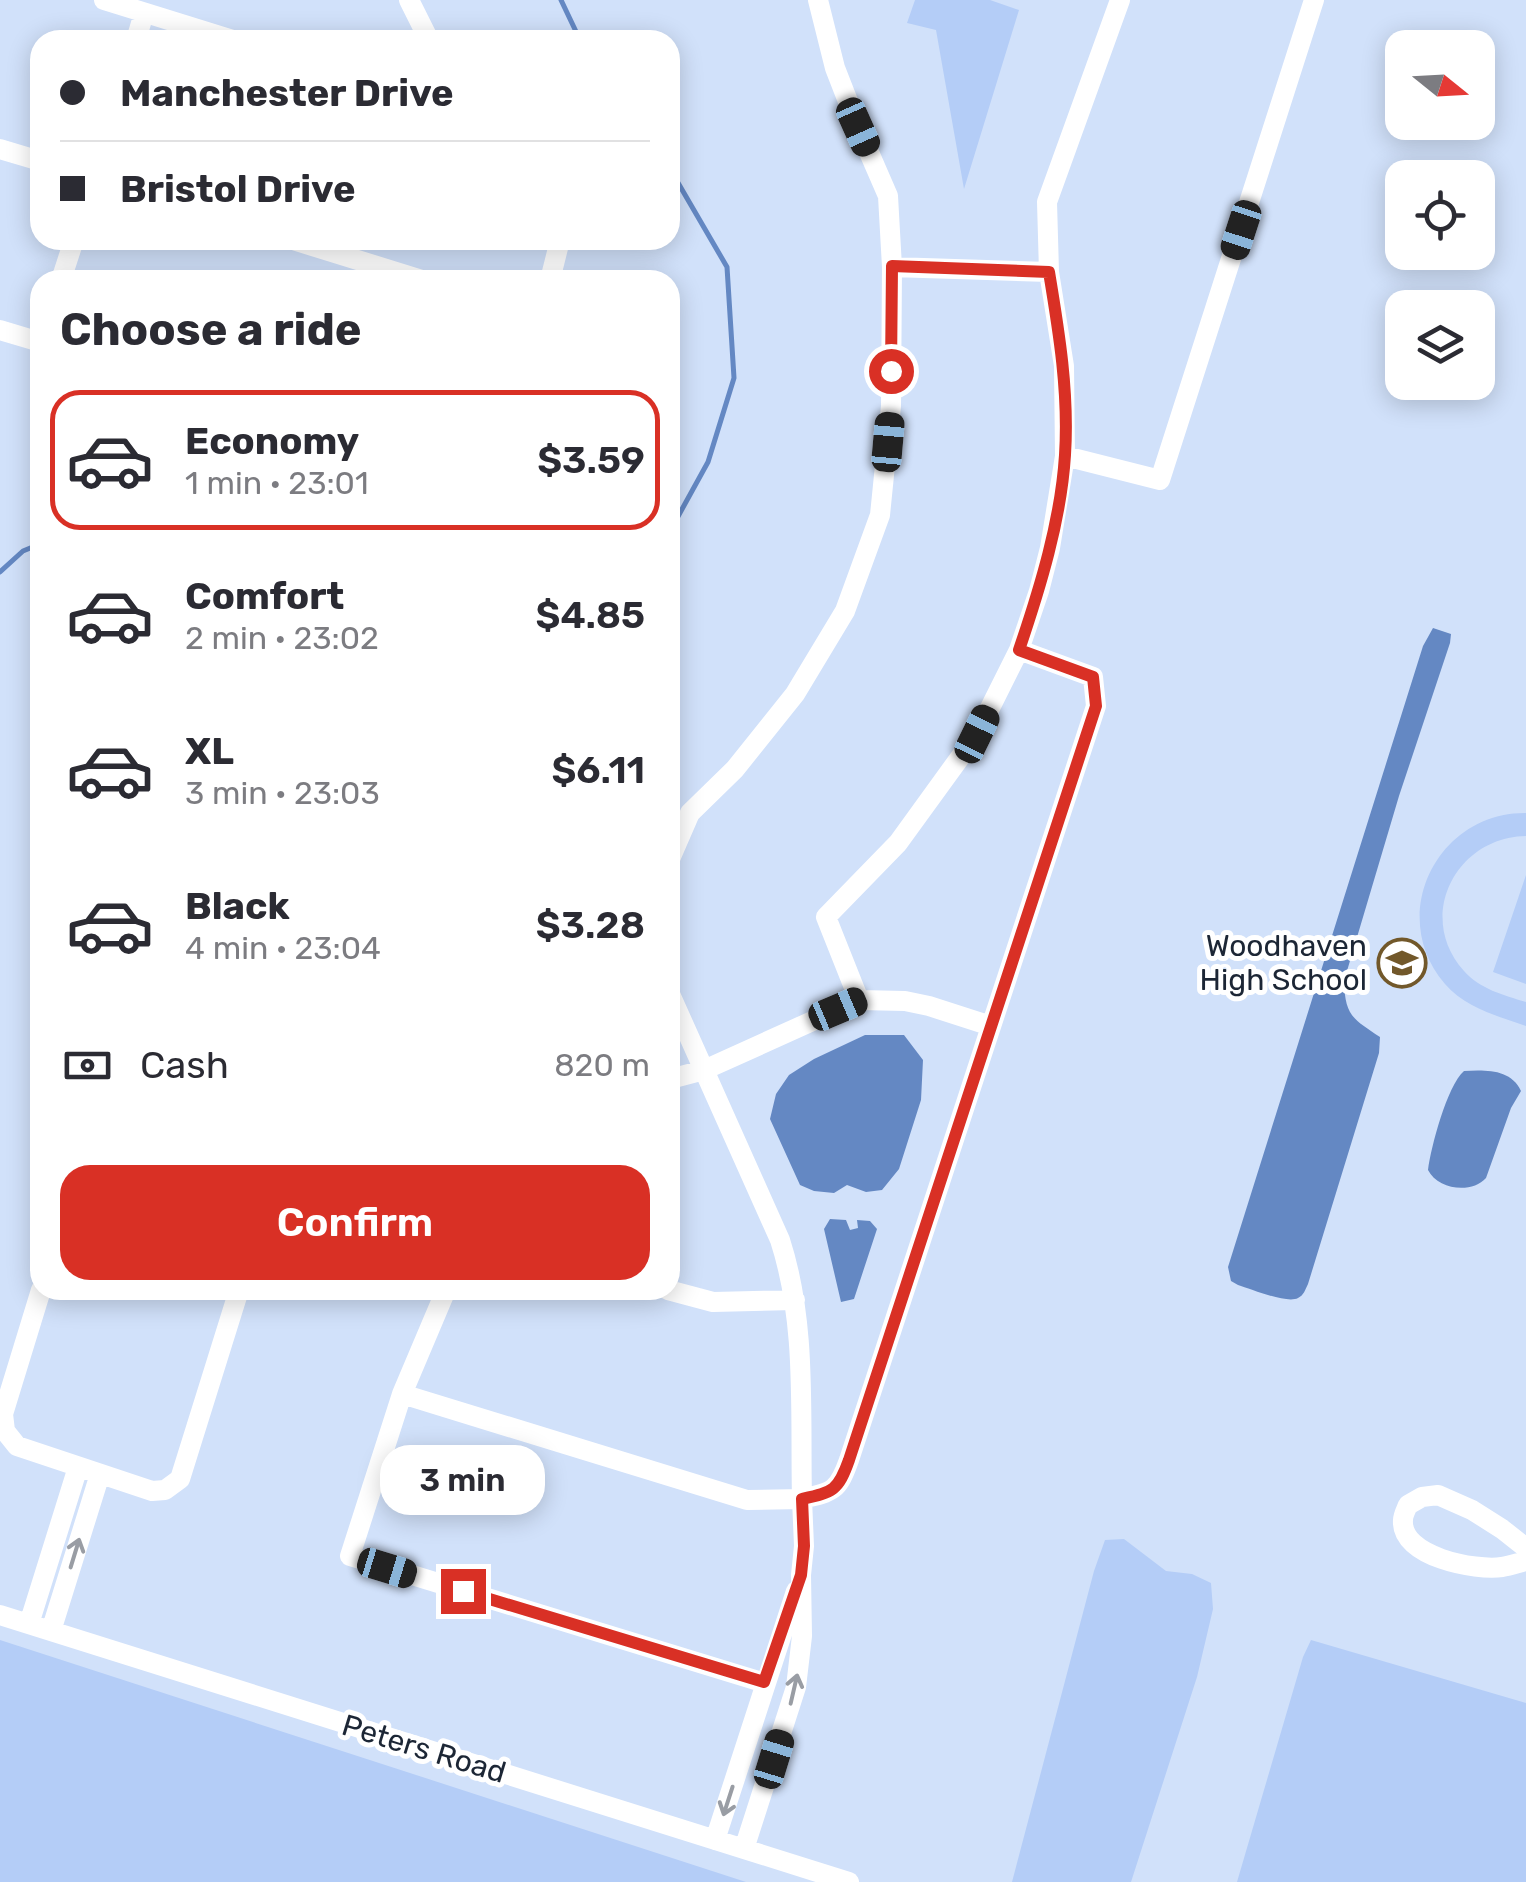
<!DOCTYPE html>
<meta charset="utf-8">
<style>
body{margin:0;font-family:Rubik,sans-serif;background:#f2f2f3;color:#2b2b33;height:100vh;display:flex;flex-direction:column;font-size:38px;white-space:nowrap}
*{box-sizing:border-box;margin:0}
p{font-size:32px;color:#7c7c81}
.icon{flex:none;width:55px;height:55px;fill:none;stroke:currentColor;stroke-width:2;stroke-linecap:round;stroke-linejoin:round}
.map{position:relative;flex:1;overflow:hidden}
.side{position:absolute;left:30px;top:270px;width:650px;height:1030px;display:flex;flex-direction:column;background:#fff;border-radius:30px;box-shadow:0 5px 25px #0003}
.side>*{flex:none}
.hud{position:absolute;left:30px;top:30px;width:650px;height:220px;border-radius:30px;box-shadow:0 5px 25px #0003;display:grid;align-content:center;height:220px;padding:0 30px;background:#fff}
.needle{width:65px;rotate:108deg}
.buttons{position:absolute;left:1385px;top:30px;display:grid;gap:20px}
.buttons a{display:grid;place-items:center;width:110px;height:110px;border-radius:20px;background:#fff;box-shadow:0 5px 25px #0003;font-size:50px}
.end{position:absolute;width:45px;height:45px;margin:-22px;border:12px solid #d93025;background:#fff;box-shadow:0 0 0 5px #fff}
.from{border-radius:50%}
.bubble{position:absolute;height:70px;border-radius:30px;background:#fff;box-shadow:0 5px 25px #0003;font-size:32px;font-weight:600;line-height:70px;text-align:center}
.car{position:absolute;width:30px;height:60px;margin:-30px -15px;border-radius:12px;box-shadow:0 0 8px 2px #0007;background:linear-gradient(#222 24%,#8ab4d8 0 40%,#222 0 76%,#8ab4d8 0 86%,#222 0)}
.hud b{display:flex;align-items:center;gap:35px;height:95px;font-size:38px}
.hud b+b{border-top:2px solid #e1e1e2}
.hud i{width:25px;height:25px;background:#2b2b33}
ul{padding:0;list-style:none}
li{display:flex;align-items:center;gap:30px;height:140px;margin:0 20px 15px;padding:0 10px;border:5px solid transparent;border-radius:30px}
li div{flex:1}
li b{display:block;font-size:38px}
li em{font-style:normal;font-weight:600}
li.on{border-color:#d93025}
li>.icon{width:90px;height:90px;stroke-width:1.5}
h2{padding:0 30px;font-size:45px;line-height:120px}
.pay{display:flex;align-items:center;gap:25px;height:110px;padding:0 30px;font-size:38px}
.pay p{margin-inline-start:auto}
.action{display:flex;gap:20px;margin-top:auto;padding:20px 30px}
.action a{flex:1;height:115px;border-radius:30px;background:#d93025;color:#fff;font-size:40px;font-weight:600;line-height:115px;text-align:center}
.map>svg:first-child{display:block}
</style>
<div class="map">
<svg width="1526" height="1882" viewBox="0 0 1526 1882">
<rect width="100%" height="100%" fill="#d1e1fa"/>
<path fill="#b4cdf7" d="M915,0h75l29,10 -55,179 -28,-159 -29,-7z
M1526,813v23c-70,1 -111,81 -62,135 16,18 39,24 62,31v24c-29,-10 -60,-18 -81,-42 -59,-68 -8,-172 81,-171z
M1526,875v109l-33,-12z
M1124,1539l42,32 26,3 19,9 2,26 -16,68 -66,205h-119l82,-311 11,-31z
M0,1640l746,242h-746z
M1311,1640l215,63v179h-289l66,-225z"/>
<path fill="#6488c3" d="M1433,628l18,6 -1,9 -51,153 -55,185c1,35 9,38 36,56l-1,16 -71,231c-3,6 -4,11 -10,14 -11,6 -47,-9 -60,-13l-7,-4 -3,-14 195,-621z
M865,1035h39l19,25 -2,40 -22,69 -17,21 -16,2 -19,-7 -13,8 -20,-2 -14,-6 -30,-66 6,-25 13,-19 25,-16z
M1464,1071c22,-1 47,-2 57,20l-10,17 -25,70c-14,16 -48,12 -58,-8 3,-23 19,-84 36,-99z
M830,1219l16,1 4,10 8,-2 -1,-8 13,1 7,8 -23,70 -13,3 -17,-73z"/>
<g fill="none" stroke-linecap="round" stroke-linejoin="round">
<path stroke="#6488c3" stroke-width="5" d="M561,0l19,40
M670,169l57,98 7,111 -26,84 -38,69
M0,572l23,-21 17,-7"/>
<path stroke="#fff" stroke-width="20" d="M104,0l129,40
M409,0l20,40
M136,40l8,-27
M0,149l40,12
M293,240l129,40
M892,267l157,5
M61,280l13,-40
M550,280l10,-40
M0,330l40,12
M1065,456l95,24 154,-480
M670,859l20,-46 45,-44 60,-75 50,-83 35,-96 11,-109 1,-139 -4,-71 -30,-69 -23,-59 -17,-68
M859,1000l-33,-83 72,-74 79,-109 42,-84 20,-59 11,-43 15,-92 -1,-90 -15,-94 -2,-70 73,-202
M670,1079l34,-9 155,-70 46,1 24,5 62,20
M41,1290l-38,124 2,17 12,15 135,45 13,-1 15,-11 59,-189
M446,1290l-44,104 -52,162 415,127
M668,1290l45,12 82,-2
M402,1394l345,106 55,-1c-2,-86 5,-176 -22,-259l-110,-246
M1526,1548l-24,-19 -30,-19 -34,-15 -16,2 -14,8c-2,5 -5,10 -5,15 -3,37 73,51 99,47 8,-1 16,-4 24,-6
M0,1615l849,267
M29,1624l49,-157
M51,1631l49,-157
M715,1840l81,-249
M744,1849l52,-162 6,-51 -1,-61 3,-29 -2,-47c31,-7 36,-8 47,-39l247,-754 -3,-29 -74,-27"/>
</g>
<defs><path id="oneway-shaft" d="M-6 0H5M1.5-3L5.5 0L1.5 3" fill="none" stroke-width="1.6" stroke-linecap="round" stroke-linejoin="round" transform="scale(2.5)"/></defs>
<g stroke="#999da4">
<use href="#oneway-shaft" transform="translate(75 1553) rotate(-73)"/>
<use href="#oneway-shaft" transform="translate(794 1689) rotate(-77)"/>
<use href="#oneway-shaft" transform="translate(728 1801) rotate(108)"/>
</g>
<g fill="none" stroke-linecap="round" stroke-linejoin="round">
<path stroke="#d93025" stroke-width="12" d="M463,1591l301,91 37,-107 3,-29 -2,-47c31,-7 36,-8 47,-39l247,-754 -3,-29 -74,-27c21,-62 42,-130 46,-195 4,-62 -6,-123 -16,-183l-157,-6 -1,105"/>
</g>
<defs>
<g id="school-ring" transform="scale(2.5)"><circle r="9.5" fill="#fff" stroke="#72582a" stroke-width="1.5"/><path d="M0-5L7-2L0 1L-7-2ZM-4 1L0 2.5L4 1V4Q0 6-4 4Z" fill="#72582a"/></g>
</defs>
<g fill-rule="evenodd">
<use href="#school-ring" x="1402" y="963"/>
</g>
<g text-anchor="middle" stroke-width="10" stroke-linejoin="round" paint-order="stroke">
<g font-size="30" fill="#1c2635" stroke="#fff" text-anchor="end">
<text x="1367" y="956">Woodhaven<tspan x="1367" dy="34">High School</tspan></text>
</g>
<g font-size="30" fill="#1c2635" stroke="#fff">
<text transform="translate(424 1749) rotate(17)" y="10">Peters Road</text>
</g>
</g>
</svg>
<div class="buttons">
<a><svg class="needle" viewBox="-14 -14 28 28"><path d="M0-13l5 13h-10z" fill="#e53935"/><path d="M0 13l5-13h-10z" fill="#7c7c81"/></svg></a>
<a><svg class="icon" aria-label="locate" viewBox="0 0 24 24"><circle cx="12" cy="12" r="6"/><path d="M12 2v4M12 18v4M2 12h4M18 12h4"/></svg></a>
<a><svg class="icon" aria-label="layers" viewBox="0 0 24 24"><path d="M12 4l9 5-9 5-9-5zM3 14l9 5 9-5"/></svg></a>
</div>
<i class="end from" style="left:891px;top:371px"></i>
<i class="end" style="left:463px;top:1591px"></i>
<div class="bubble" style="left:380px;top:1445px;width:165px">3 min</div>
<i class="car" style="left:858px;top:127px;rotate:156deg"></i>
<i class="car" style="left:1241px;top:230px;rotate:198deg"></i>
<i class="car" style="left:888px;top:442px;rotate:5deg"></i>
<i class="car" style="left:977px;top:734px;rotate:26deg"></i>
<i class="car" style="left:838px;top:1009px;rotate:67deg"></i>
<i class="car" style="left:387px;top:1568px;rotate:107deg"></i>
<i class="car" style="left:774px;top:1759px;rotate:17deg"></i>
<div class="hud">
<b><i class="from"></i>Manchester Drive</b>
<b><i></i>Bristol Drive</b>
</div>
<section class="side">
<h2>Choose a ride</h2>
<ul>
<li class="on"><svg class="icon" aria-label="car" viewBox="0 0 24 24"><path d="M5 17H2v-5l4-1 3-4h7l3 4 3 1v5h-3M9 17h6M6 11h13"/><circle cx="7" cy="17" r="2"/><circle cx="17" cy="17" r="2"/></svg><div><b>Economy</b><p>1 min · 23:01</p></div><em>$3.59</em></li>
<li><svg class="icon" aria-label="car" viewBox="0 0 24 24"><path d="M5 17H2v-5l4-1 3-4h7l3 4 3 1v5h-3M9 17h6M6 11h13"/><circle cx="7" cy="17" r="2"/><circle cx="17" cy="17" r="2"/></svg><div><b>Comfort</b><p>2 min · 23:02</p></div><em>$4.85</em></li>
<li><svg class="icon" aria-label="car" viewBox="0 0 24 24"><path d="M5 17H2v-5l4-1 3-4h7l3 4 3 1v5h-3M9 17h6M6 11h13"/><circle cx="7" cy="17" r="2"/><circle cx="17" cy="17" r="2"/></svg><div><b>XL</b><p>3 min · 23:03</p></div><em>$6.11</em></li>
<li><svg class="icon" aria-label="car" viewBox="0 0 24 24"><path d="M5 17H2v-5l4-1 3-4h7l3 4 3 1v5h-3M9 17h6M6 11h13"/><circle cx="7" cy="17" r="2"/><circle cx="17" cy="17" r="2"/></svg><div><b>Black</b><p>4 min · 23:04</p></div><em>$3.28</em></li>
</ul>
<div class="pay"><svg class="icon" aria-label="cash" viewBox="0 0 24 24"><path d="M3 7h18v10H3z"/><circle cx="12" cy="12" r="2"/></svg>Cash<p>820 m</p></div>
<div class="action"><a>Confirm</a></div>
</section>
</div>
